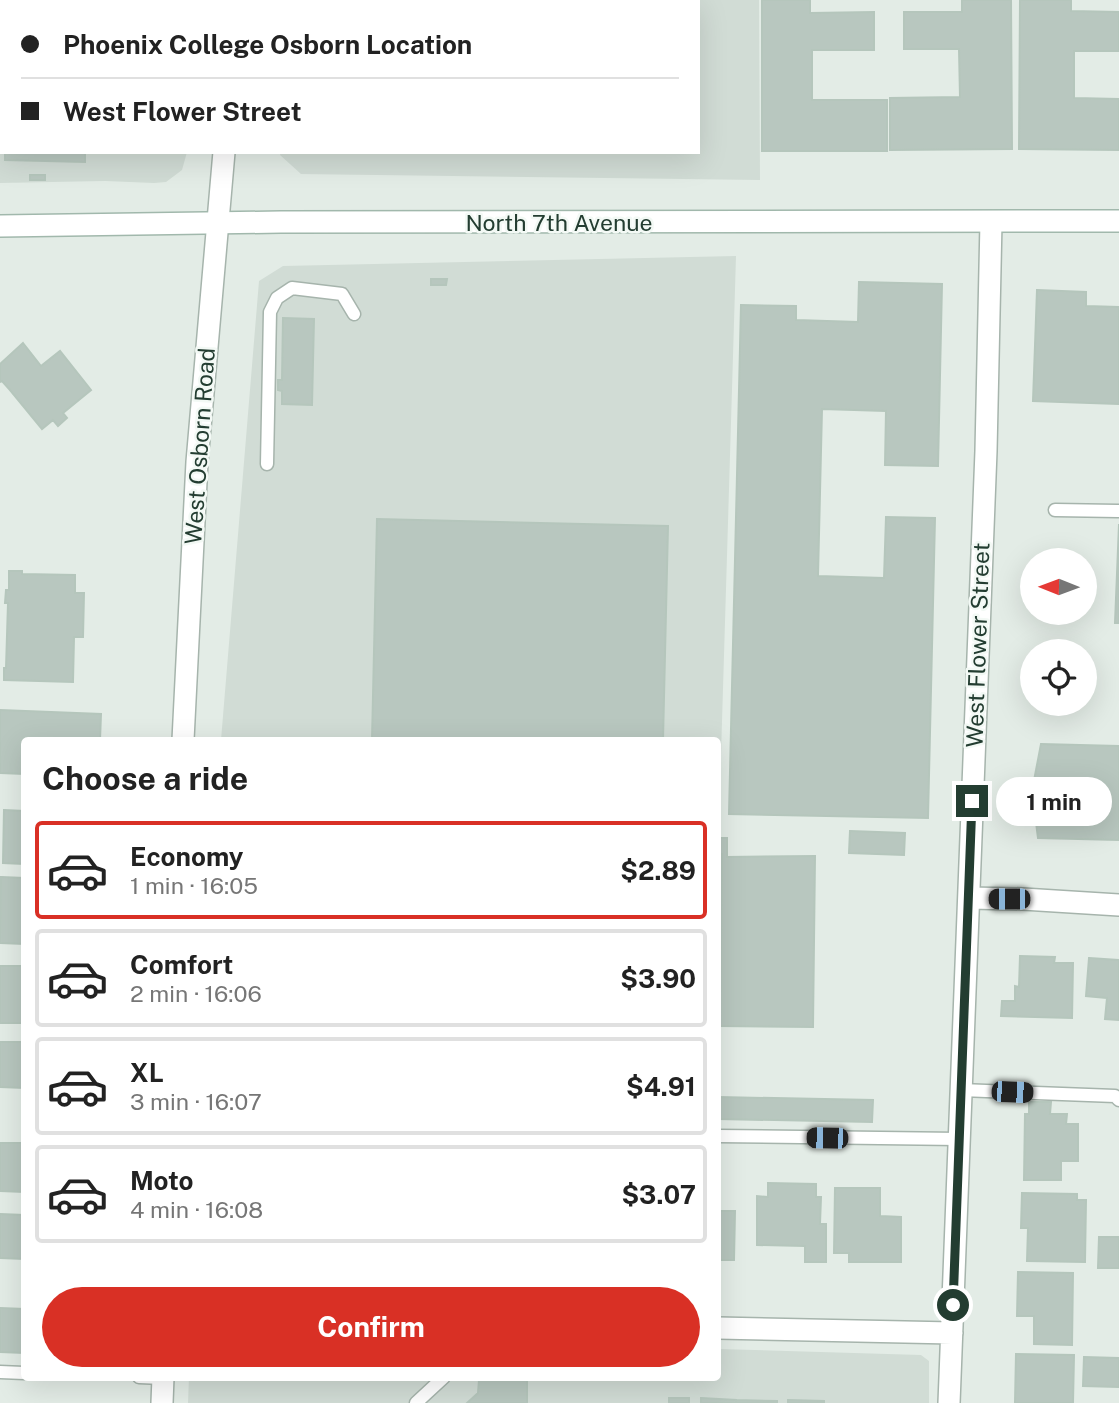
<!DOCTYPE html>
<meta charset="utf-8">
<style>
body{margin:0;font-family:"Public Sans",sans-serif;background:#f6f6f6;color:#222;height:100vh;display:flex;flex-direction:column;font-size:26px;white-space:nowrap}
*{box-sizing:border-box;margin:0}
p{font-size:23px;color:#767676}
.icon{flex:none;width:38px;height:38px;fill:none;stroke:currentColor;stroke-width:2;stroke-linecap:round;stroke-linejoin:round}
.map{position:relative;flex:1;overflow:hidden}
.details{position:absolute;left:21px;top:737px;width:700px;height:644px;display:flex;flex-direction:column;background:#fff;border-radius:7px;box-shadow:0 7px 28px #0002}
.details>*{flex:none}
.hud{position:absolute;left:0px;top:0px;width:700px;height:154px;box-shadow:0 7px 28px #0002;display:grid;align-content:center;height:154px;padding:0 21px;background:#fff}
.needle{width:46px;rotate:271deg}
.fabs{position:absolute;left:1020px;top:548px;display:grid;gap:14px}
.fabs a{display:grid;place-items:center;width:77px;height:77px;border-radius:50%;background:#fff;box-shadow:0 7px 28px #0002;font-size:35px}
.end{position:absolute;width:32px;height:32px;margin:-16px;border:9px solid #233d31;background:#fff;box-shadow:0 0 0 4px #fff}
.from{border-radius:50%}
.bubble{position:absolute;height:49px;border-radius:24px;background:#fff;box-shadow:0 7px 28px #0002;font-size:23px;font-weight:700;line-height:49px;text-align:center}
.car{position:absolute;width:21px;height:42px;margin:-21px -10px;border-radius:9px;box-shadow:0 0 5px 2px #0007;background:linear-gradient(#222 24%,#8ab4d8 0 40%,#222 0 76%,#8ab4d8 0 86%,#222 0)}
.hud b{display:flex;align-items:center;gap:24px;height:66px;font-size:26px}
.hud b+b{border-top:2px solid #e0e0e0}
.hud i{width:18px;height:18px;background:#222}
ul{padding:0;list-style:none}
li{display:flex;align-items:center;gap:21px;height:98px;margin:0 14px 10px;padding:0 7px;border:4px solid #e0e0e0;border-radius:7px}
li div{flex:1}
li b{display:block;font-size:26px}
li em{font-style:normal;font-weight:700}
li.selected{border-color:#d93025}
li>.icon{width:63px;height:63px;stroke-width:1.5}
h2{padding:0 21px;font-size:32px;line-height:84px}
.primary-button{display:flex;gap:14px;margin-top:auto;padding:14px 21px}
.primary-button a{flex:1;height:80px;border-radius:42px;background:#d93025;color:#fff;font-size:28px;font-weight:700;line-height:80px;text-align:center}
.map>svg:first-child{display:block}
</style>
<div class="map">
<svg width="1119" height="1403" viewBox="0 0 1119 1403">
<rect width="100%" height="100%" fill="#e3ece6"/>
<path fill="#d1dcd5" d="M0,0h195l-193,2v150h185l-5,18 -16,12 -12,1 -49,-2 -105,2z
M285,0h474l1,180 -459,-6 -21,-19 1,-3h417v-150z
M736,256l-17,566 -1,-82h-497l38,-459 24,-15z
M718,1349l203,6 8,6v42h-741l1,-26h529z"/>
<path fill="#b8c7bf" stroke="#b5c6bc" stroke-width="2" d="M7,0h114l-114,2z
M494,0h72v2h-72z
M762,0h48v13l64,-1v38h-62v50h75v51h-125z
M962,0h49l1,149 -122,1v-52l70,-1 -1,-48h-55v-37h58z
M1020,0h51v11l48,1v39h-45v47l45,1v51l-100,-1z
M5,152h80v10l-80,-2z
M30,175h15v5h-15z
M431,279h16l-1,6h-15z
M859,282l83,2 -4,182 -53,-1 1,-54 -64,-2 -4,167 66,2 2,-61 49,1 -7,300 -199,-4 12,-509 55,1v14l62,2z
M1037,290l49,2v14l33,1v97l-86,-3z
M283,318l31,1 -2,86 -30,-1v-13l-4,-1v-10h4z
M23,343l18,23 19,-15 31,39 -28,23 4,5 -9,8 -5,-6 -11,9 -32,-39 -8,-9 -2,1v-18z
M377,519l291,7 -5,214h-291z
M1119,524v99h-4z
M9,571h13v3l53,1v18h9l-1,44h-9l-1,45 -69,-2v-12h2l2,-65h-3l1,-13h3z
M0,710l101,4 -1,26h-76v34l-24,-1z
M1041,744l78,2v94l-81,-2 -6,-47z
M4,810l20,1v53l-21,-1z
M850,831l55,2 -1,22 -55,-2z
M718,838h9v19l88,-1 -2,171 -93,-1 2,-172h-4z
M1,877l23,1v66l-24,-1z
M1020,956l35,1 -1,6h19l-1,55 -71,-2 1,-15h13v-15l4,1z
M1089,958l30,2v60l-14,-1 2,-21 -21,-2z
M0,966h24v57h-24z
M0,1042h24v46l-24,-1z
M718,1097l155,3 -1,22 -154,-3z
M1029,1102h22l-1,12h17l-1,10h12v37h-17v19h-37l1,-66h4z
M0,1143h24v49l-24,-1z
M768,1183l48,1v13h5l-1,27h6v38h-21v-16l-48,-1v-49l11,1z
M835,1188h45v28l21,1v45h-52v-9h-15z
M1022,1193l55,1v6h9l-1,62 -58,-1 1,-33h-7z
M718,1211h17l-1,49h-16z
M0,1214l24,1v44l-24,-1z
M1099,1237h20v31h-21z
M1018,1272l55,1 -1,72 -38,-1v-28h-17z
M0,1308l24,1v44l-24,-1z
M1016,1354l58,1 -1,48h-58z
M1084,1357l35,1v29l-36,-1z
M482,1377h30v2l15,1v23h-60l11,-10 1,-13h3z
M669,1398h20v5h-20z
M701,1398l35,2v3h-35z
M736,1400l41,1v2h-41z
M788,1400l36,1v2h-36z"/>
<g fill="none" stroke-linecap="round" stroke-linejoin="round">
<g stroke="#a6b4ac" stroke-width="15">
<path id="service" d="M267,464l3,-152 7,-14 15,-10 50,6 12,20
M1055,510l63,1
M961,1090l154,6 4,4
M718,1136l241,3
M0,1372l24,1
M139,1377l24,1
M416,1403l28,-26"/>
</g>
<g stroke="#a6b4ac" stroke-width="24">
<path id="minor" d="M969,898l54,1 96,6
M718,1328l234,5
M949,1403l37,-952 5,-229"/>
</g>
<g stroke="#a6b4ac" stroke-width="24">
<path id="tertiary" d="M233,2v-2
M183,740l14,-278 27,-310
M162,1403l1,-26"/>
</g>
<g stroke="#a1b8ac" stroke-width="24">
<path id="secondary" d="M0,226l281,-4 838,-1"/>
</g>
<use href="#service" stroke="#fff" stroke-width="12"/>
<use href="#minor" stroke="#fff" stroke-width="21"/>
<use href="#tertiary" stroke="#fff" stroke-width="21"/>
<use href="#secondary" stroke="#fff" stroke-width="21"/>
</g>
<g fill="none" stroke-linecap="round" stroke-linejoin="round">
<path stroke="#233d31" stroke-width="9" d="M953,1305l19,-504"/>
</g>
<g text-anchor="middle" stroke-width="5" stroke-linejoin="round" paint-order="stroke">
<g font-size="23" fill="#233d31" stroke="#f3f9f5">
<text x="559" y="231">North 7th Avenue</text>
<text transform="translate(200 446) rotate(-86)" y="8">West Osborn Road</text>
<text transform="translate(978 645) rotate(-88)" y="8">West Flower Street</text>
</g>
</g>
</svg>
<div class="fabs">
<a><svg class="needle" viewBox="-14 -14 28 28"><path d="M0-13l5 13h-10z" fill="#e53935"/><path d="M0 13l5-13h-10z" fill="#767676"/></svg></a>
<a><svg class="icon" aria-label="locate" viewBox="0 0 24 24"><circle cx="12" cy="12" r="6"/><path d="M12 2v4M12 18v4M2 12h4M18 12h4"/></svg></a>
</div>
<i class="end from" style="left:953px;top:1305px"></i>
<i class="end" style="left:972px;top:801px"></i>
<div class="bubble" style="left:996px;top:777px;width:116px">1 min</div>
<i class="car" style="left:1009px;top:899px;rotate:270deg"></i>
<i class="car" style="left:1012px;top:1092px;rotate:92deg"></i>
<i class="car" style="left:827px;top:1138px;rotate:271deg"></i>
<div class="hud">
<b><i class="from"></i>Phoenix College Osborn Location</b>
<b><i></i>West Flower Street</b>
</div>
<section class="details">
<h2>Choose a ride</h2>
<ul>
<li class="selected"><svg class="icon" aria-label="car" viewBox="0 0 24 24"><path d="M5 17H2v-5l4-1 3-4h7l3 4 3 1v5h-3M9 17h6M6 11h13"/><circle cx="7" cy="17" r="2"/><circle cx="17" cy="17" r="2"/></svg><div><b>Economy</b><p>1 min · 16:05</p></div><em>$2.89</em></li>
<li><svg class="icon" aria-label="car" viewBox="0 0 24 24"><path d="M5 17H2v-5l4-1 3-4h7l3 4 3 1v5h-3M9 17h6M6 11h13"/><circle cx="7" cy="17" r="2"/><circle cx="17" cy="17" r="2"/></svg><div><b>Comfort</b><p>2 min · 16:06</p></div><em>$3.90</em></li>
<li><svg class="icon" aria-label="car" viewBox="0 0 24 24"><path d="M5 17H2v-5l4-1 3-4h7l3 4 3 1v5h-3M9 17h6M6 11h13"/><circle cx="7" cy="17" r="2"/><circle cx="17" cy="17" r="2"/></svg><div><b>XL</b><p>3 min · 16:07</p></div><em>$4.91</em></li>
<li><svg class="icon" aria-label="car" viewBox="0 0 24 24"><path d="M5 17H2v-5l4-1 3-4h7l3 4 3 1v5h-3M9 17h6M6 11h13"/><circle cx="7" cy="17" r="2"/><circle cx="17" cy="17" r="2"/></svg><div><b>Moto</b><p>4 min · 16:08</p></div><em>$3.07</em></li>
</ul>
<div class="primary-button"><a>Confirm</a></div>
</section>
</div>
